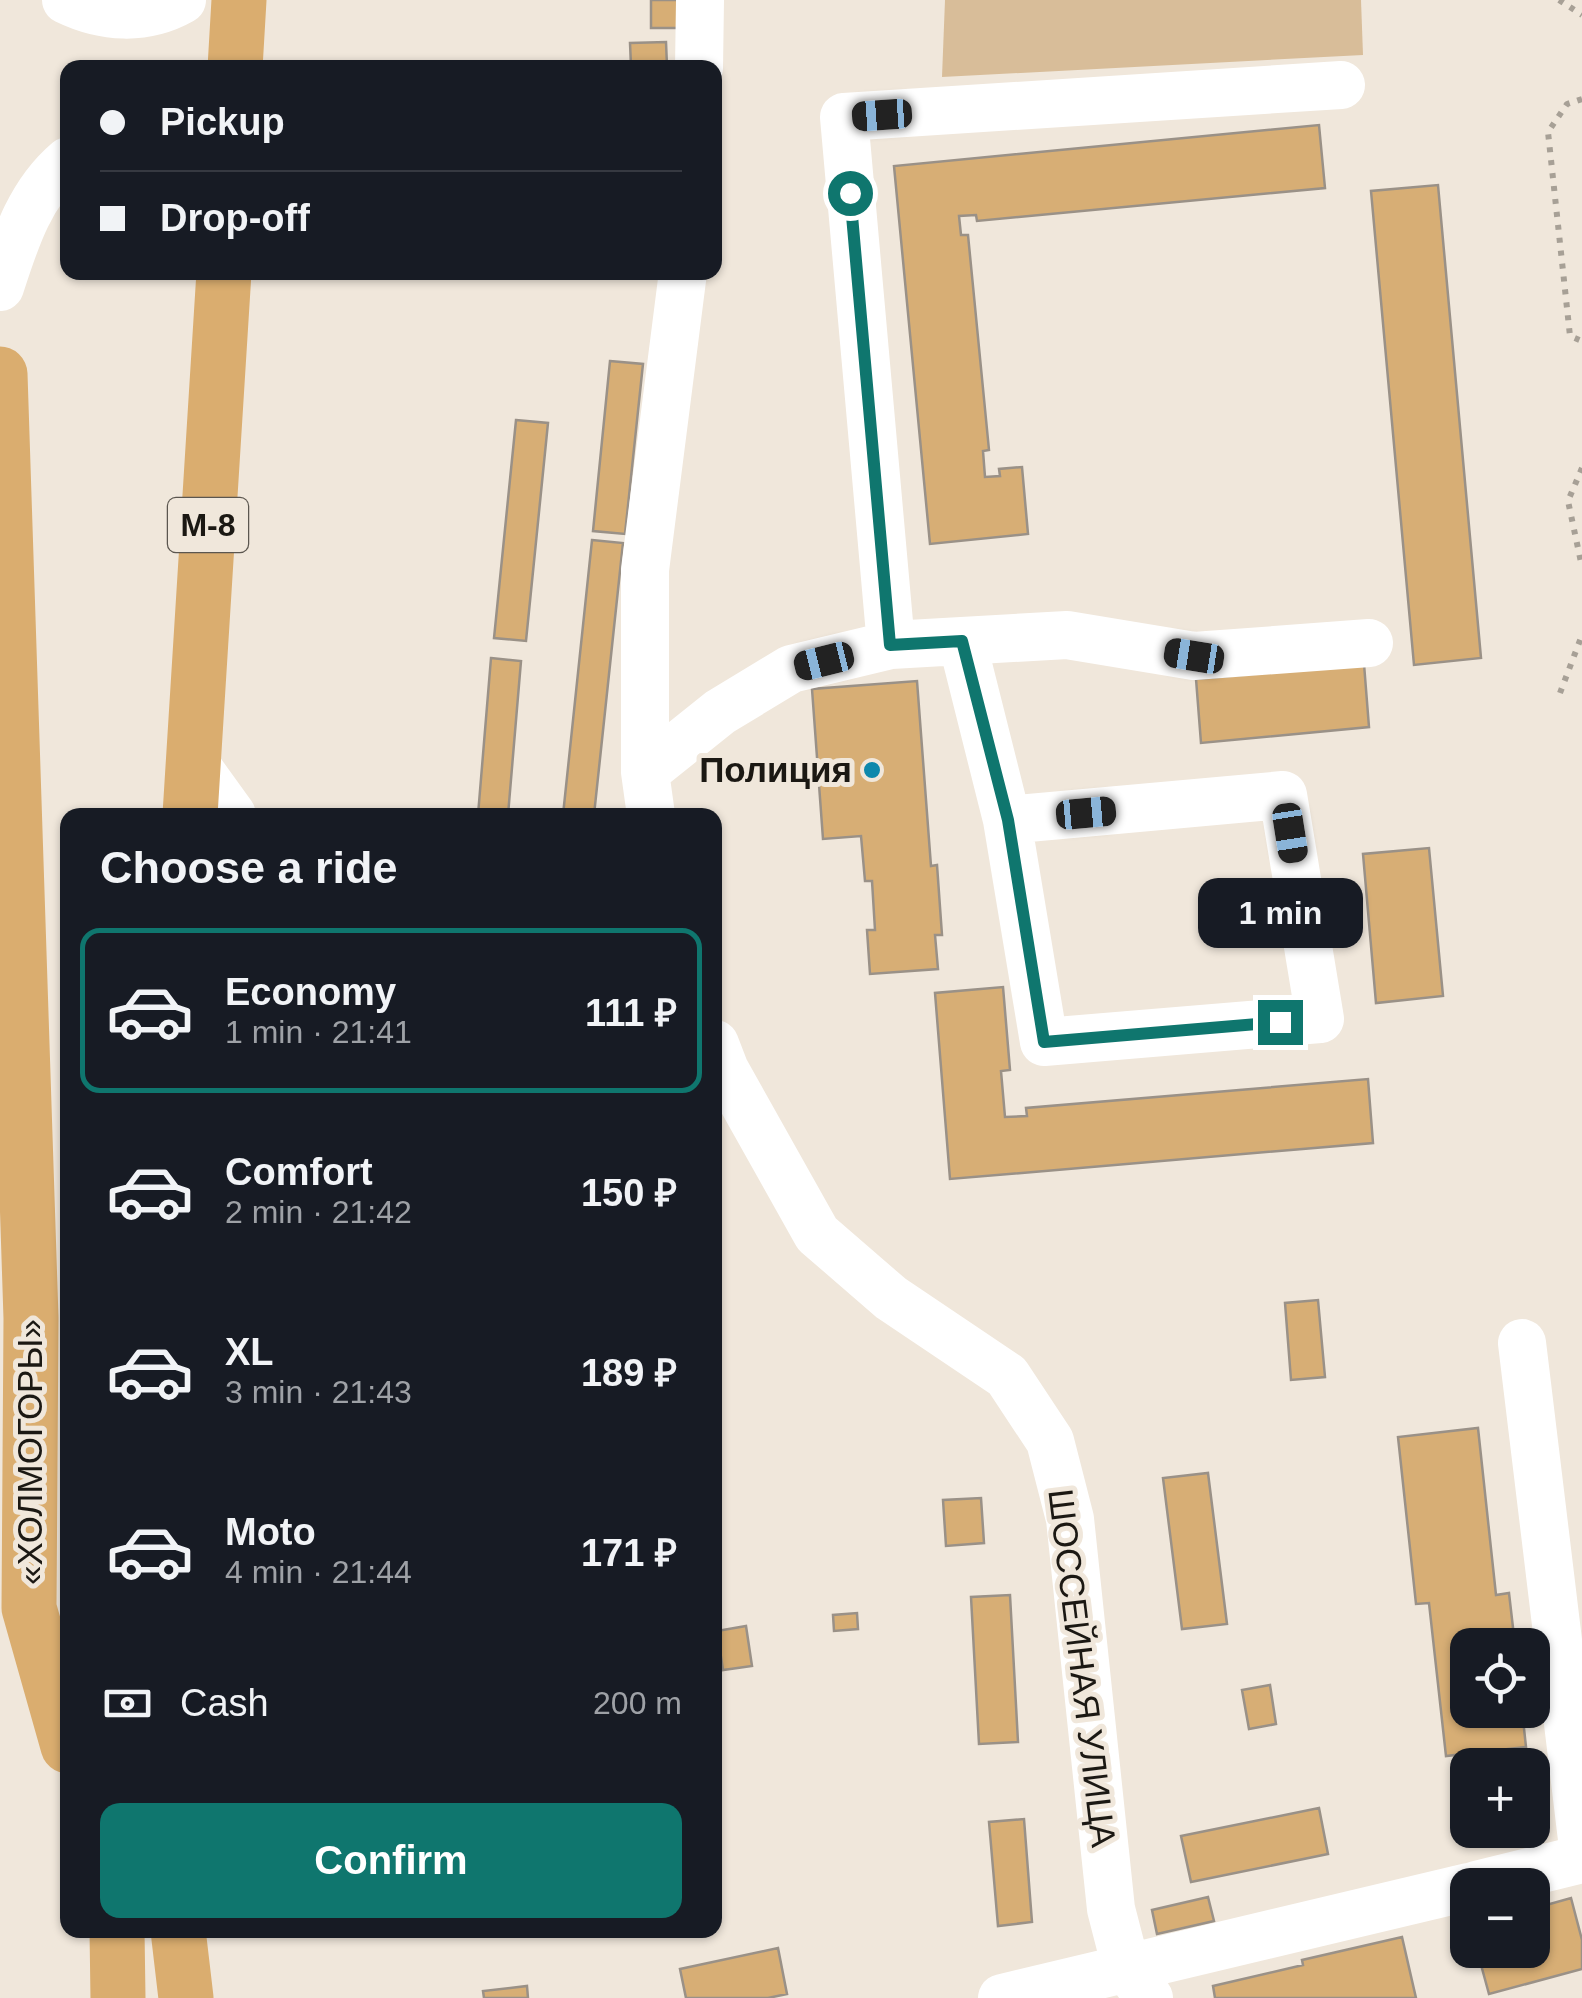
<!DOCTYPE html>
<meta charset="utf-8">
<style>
body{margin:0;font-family:Helvetica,sans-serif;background:#242831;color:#f1f3f6;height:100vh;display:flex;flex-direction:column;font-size:38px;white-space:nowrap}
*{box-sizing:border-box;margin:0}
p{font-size:32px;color:#9ea1a6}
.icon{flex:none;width:55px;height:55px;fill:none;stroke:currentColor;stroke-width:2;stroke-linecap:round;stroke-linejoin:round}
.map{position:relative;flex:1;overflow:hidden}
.drawer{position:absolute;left:60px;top:808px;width:662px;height:1130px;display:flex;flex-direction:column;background:#171b24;border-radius:20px;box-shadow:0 2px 8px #0004}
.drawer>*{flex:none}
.guide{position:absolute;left:60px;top:60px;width:662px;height:220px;border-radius:20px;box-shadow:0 2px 8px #0004;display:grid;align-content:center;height:220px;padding:0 40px;background:#171b24}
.controls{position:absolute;left:1450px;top:1628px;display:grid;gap:20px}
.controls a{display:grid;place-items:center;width:100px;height:100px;border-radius:20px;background:#171b24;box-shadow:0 2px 8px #0004;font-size:50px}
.end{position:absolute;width:45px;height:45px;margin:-22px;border:12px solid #0f766e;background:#fff;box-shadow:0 0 0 5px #fff}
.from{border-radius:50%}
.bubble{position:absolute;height:70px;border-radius:20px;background:#171b24;box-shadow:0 2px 8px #0004;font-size:32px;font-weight:700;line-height:70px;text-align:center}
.car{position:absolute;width:30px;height:60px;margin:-30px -15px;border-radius:12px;box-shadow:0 0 8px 2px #0007;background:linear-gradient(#222 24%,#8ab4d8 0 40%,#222 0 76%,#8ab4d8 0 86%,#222 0)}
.guide b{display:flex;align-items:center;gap:35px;height:95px;font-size:38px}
.guide b+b{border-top:2px solid #363941}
.guide i{width:25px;height:25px;background:#f1f3f6}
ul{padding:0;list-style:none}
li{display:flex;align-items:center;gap:30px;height:165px;margin:0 20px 15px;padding:0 20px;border:5px solid transparent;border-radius:20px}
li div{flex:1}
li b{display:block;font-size:38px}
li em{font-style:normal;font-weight:700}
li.on{border-color:#0f766e}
li>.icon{width:90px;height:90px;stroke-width:1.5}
h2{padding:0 40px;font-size:45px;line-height:120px}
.pay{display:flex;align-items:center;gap:25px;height:110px;padding:0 40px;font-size:38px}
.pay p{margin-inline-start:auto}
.primary-button{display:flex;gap:20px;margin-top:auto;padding:20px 40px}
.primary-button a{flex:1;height:115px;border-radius:20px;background:#0f766e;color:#fff;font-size:40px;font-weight:700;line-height:115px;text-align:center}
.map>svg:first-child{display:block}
</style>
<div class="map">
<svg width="1582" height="1998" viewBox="0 0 1582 1998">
<rect width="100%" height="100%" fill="#f0e7db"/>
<path fill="#d8bd99" d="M945,0h416l2,55 -421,22z"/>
<path fill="#d7ae75" stroke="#9a9187" stroke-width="2.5" d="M651,0h27v28h-27z
M666,42l1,24h-36l-1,-23z
M1319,125l6,63 -348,33 -1,-6 -17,1 2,19h7l21,215 -6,1 2,26 15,-1 -1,-7 23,-2 6,67 -98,10 -36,-378z
M1438,185l43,473 -67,7 -43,-474z
M610,361l33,3 -18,170 -32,-3z
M516,420l32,3 -22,218 -32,-3z
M592,540l31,3 -29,272h-31z
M491,658l30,3 -13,154h-30z
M1364,664l5,63 -168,16 -5,-64z
M917,681l14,185 6,-1 5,70h-7l3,34 -68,5 -3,-44h8l-3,-49h-7l-4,-45 -38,3 -11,-150z
M1429,848l14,148 -67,7 -13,-149z
M1003,987l7,83 -9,1 4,46 22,-1 -1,-8 342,-29 5,64 -423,36 -15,-186z
M1318,1300l7,77 -34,3 -6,-77z
M1478,1428l18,167 13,-2 6,52h-47v65h54l4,37 -80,9 -17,-153 -13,1 -18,-167z
M1208,1473l19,151 -45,5 -19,-151z
M981,1498l3,45 -38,3 -3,-46z
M1010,1595l8,147 -39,2 -8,-147z
M857,1613l1,16 -24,2 -1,-16z
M746,1626l6,40 -29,4 -6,-39z
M1270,1685l6,39 -27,5 -7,-39z
M1319,1808l9,46 -137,28 -10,-46z
M1024,1819l8,103 -34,4 -9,-104z
M1208,1897l6,24 -57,13 -5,-24z
M1571,1898l11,42v29l-93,25 -12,-44h55v-41z
M1402,1937l14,61h-201l-2,-12 90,-21 -1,-5z
M778,1948l9,46 -19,4h-82l-6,-29z
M527,1986l1,12h-44l-1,-7z"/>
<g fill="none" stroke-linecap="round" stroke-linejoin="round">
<path stroke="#a7a096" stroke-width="6" stroke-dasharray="5 8" stroke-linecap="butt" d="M1559,0l23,15
M1582,99l-15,5 -19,28 22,204 12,5
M1582,468l-14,33 14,66
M1560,693l22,-58"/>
<path stroke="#fff" stroke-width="48" d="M66,0c37,18 79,21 116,0
M699,68l1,-68
M0,287c15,-46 29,-93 68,-126
M962,641l45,179
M891,645l-47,-528 497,-32
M193,761l39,54
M645,772l75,-60 71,-43 100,-24 176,-10 127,21 175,-13
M1283,795l37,224 -276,23 -37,-222z
M651,815l-6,-43v-202l38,-298
M715,1044l10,26 92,164 74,64 116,78 43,65 20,78 41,390 15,58 23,31
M1522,1343l60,496
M1476,1885l106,-26
M1002,1998l466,-111"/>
<path stroke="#daad6f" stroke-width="55" d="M235,68l4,-68
M0,374l31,944 -2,290 39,138
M190,815l34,-543
M117,1930l1,68
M178,1930l8,68"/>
</g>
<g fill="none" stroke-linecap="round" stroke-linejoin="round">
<path stroke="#0f766e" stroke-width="12" d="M850,193l40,452 72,-4 46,179 36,222 236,-20"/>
</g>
<circle fill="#0e88ac" stroke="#f0e7db" stroke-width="4" cx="872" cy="770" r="10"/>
<g text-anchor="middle" stroke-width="10" stroke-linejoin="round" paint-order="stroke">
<rect fill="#f0e7db" stroke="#5b564f" stroke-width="2.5" x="168" y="498" width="80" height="54" rx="8"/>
<g font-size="32" font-weight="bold" fill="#1b1813">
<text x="208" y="536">М-8</text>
</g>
<g font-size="35" font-weight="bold" fill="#1b1813" stroke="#f0e7db" text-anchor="end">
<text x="852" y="782">Полиция</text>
</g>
<g font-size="35" fill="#1b1813" stroke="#f0e7db">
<text transform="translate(30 1452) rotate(-90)" y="12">«ХОЛМОГОРЫ»</text>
<text transform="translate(1082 1668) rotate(83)" y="12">ШОССЕЙНАЯ УЛИЦА</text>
</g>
</g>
</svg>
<div class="controls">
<a><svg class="icon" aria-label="locate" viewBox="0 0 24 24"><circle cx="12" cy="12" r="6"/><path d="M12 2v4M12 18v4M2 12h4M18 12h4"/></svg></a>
<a>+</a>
<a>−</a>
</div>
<i class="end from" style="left:850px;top:193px"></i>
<i class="end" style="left:1280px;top:1022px"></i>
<div class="bubble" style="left:1198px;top:878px;width:165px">1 min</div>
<i class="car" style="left:882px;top:115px;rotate:266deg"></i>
<i class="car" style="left:1194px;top:656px;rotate:279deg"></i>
<i class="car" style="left:824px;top:661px;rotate:256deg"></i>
<i class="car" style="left:1086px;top:813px;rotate:85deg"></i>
<i class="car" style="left:1290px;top:833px;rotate:171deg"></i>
<div class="guide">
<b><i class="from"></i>Pickup</b>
<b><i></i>Drop-off</b>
</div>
<section class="drawer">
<h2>Choose a ride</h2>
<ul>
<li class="on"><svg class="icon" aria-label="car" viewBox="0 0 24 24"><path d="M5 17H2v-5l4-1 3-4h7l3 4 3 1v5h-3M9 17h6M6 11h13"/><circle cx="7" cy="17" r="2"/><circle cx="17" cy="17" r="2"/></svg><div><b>Economy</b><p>1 min · 21:41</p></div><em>111 ₽</em></li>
<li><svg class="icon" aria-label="car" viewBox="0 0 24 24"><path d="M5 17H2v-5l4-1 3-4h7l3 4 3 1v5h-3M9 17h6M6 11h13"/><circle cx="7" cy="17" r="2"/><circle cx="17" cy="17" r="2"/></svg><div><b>Comfort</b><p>2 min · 21:42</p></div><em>150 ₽</em></li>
<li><svg class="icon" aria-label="car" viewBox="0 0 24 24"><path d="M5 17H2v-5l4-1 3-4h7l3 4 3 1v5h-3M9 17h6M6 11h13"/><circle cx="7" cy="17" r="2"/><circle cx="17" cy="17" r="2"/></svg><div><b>XL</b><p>3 min · 21:43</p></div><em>189 ₽</em></li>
<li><svg class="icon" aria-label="car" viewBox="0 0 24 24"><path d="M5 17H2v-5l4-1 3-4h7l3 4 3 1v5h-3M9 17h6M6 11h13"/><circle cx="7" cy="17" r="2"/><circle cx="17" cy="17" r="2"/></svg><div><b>Moto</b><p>4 min · 21:44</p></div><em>171 ₽</em></li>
</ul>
<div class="pay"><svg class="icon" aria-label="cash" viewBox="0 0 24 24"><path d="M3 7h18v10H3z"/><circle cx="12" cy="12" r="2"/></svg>Cash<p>200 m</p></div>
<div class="primary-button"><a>Confirm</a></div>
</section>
</div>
